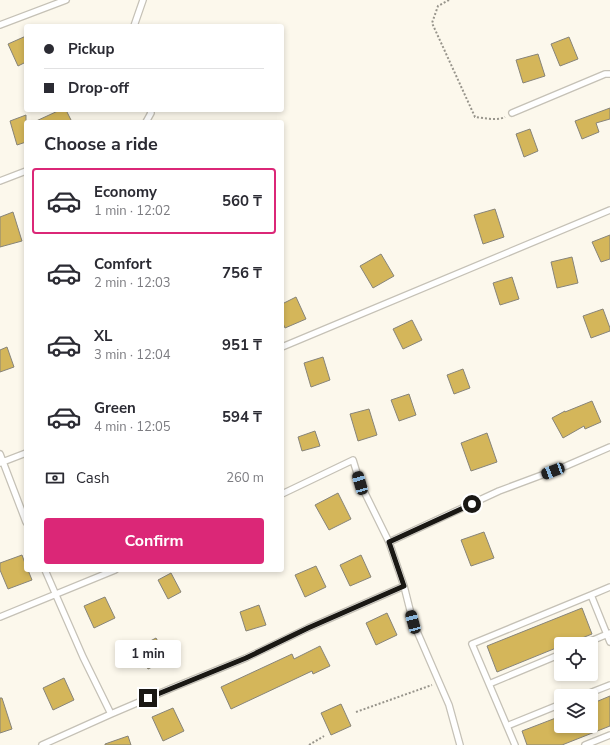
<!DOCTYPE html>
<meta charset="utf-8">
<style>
body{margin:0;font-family:"Nunito Sans",sans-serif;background:#f7f7f7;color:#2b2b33;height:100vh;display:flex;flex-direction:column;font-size:15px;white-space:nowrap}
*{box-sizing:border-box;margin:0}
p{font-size:13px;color:#7c7c81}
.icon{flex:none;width:22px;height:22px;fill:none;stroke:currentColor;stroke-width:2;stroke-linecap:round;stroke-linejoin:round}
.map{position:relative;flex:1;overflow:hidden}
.sheet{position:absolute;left:24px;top:120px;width:260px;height:452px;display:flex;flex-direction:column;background:#fff;border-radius:4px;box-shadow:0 2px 6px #0003}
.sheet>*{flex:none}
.hud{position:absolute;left:24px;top:24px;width:260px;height:88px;border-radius:4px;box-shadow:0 2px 6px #0003;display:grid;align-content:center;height:88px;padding:0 20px;background:#fff}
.fabs{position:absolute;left:554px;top:637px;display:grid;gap:8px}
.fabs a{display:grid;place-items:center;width:44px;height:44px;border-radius:4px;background:#fff;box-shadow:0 2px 6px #0003;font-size:20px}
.end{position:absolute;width:18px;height:18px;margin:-9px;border:5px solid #1a1814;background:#fff;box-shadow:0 0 0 2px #fff}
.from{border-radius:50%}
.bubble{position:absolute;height:28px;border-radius:4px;background:#fff;box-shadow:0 2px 6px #0003;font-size:13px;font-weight:700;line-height:28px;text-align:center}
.car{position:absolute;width:12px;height:24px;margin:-12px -6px;border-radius:5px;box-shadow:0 0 3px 1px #0007;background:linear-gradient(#222 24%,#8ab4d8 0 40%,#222 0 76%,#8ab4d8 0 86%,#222 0)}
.hud b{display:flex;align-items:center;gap:14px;height:38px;font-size:15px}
.hud b+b{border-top:1px solid #e1e1e2}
.hud i{width:10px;height:10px;background:#2b2b33}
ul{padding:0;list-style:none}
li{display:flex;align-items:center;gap:12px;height:66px;margin:0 8px 6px;padding:0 12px;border:2px solid transparent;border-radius:4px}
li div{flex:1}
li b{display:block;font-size:15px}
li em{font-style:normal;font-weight:700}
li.on{border-color:#db2777}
li>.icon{width:36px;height:36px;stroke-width:1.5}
h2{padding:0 20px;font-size:18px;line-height:48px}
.pay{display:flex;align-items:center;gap:10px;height:44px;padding:0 20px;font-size:15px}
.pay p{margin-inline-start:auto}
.action{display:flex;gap:8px;margin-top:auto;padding:8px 20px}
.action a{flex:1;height:46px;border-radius:4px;background:#db2777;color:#fff;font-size:16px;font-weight:700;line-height:46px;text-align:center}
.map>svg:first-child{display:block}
</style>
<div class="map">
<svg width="610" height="745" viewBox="0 0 610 745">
<rect width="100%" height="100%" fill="#fcf8ec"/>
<path fill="#d4b65a" stroke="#878479" d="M26,36v26l-8,4 -10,-22z
M569,37l9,22 -18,7 -9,-22z
M538,54l7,22 -22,7 -7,-23z
M610,108v11l-14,4 3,9 -17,7 -7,-18z
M60,110h6l6,12h-38z
M26,115v27l-9,3 -7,-24z
M530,129l8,22 -14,6 -8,-23z
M495,209l9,28 -21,7 -9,-29z
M13,212l9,29 -22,6v-30z
M610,235v24l-9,3 -9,-20z
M381,254l13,22 -21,12 -13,-22z
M572,257l6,26 -21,5 -6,-26z
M512,277l7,22 -19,6 -7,-22z
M296,297l10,22 -21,9 -3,-7v-17z
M603,309l7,19v3l-19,7 -8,-22z
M412,320l10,20 -19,9 -10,-20z
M7,347l7,20 -14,5v-22z
M323,357l7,23 -19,7 -7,-24z
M463,369l7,19 -16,6 -7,-19z
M409,394l7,21 -17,6 -8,-21z
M592,401l9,21 -16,7 -1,-3 -21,12 -11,-20 13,-7v1z
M369,409l8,26 -19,6 -8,-27z
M315,431l5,15 -18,5 -4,-14z
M487,433l10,29 -26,9 -10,-28z
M338,493l13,26 -22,11 -14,-25z
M484,532l10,26 -23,8 -10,-26z
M22,555l4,11v4h2l4,10 -24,9 -8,-19v-7z
M361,555l10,22 -21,9 -10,-21z
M316,566l10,21 -21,10 -10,-22z
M171,573l10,19 -13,7 -10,-19z
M105,597l10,21 -21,10 -10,-22z
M259,605l7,20 -20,6 -6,-19z
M582,608l10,26 -25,10h-6v2l-64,26 -10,-26z
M387,613l10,22 -21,10 -10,-22z
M156,638l12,21 -20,10 -11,-21z
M320,646l10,20 -17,8 -1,-3 -81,38 -10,-22 71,-33 2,5z
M64,678l10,22 -21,10 -10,-22z
M610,696v30l-48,19h-35l-5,-14 39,-15v10h30v-22z
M0,698h2l10,31 -12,4z
M341,704l10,22 -20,9 -10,-22z
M173,708l11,23 -21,10 -11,-24z
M128,736l3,9h-26v-1z"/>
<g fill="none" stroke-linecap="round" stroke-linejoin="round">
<g stroke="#c5c1b6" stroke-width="8">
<path id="service" d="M0,25l66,-25
M134,26l9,-26
M512,113l93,-39h5
M146,122l5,-9 -1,-3
M0,181l26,-10
M282,347l328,-137
M0,454l26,68
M0,463l26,-10
M389,542l110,-51 67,-25 44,-19
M45,570l38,87 28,57
M404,586l9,36 36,83 11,40
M610,587l-19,8 19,47
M0,617l115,-47
M584,644l26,-11
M489,684l72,-30
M582,696l28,-11
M507,726l54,-22
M42,745l69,-31 61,-26 74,-30 62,-30 96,-42 -15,-44 -29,-59 -7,-23 -71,34
M515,745l-43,-101 119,-49
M585,745l25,-10"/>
</g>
<path stroke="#97948b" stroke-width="2" stroke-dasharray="2 2" stroke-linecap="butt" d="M449,0l-11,6 -6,17 43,94c9,1 22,4 30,0
M356,712l76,-27
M309,745l15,-9"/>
<use href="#service" stroke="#fff" stroke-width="5.5"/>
</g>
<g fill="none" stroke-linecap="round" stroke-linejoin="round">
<path stroke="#1a1814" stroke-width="5" d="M148,698l98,-40 62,-30 96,-42 -15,-44 83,-38"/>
</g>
</svg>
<div class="fabs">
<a><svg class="icon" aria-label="locate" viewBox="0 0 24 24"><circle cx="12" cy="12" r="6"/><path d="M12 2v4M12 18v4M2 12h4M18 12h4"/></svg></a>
<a><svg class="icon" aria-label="layers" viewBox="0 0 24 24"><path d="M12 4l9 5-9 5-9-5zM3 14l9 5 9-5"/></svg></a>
</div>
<i class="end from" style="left:472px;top:504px"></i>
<i class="end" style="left:148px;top:698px"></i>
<div class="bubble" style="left:115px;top:640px;width:66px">1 min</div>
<i class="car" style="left:553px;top:471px;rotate:249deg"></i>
<i class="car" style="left:360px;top:483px;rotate:344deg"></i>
<i class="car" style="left:413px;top:622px;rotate:345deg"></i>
<div class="hud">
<b><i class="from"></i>Pickup</b>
<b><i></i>Drop-off</b>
</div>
<section class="sheet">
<h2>Choose a ride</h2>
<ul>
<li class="on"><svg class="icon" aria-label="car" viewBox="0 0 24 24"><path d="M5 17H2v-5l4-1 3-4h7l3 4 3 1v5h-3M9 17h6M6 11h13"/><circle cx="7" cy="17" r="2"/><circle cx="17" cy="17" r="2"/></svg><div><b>Economy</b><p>1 min · 12:02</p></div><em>560 ₸</em></li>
<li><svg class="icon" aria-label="car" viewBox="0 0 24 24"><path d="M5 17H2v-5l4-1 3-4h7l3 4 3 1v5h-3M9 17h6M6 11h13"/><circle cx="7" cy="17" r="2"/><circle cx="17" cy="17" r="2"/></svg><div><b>Comfort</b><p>2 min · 12:03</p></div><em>756 ₸</em></li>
<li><svg class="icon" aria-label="car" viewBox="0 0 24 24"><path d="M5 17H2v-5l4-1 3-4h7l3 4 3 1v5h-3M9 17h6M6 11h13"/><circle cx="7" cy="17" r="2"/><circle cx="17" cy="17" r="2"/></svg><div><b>XL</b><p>3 min · 12:04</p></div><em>951 ₸</em></li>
<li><svg class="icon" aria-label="car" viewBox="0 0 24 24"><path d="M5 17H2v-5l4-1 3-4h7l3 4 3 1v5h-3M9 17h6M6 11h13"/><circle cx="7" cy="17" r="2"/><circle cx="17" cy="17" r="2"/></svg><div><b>Green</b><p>4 min · 12:05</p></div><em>594 ₸</em></li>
</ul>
<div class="pay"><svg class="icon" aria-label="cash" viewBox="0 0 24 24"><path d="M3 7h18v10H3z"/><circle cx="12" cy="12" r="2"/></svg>Cash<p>260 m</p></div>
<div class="action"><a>Confirm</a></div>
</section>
</div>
